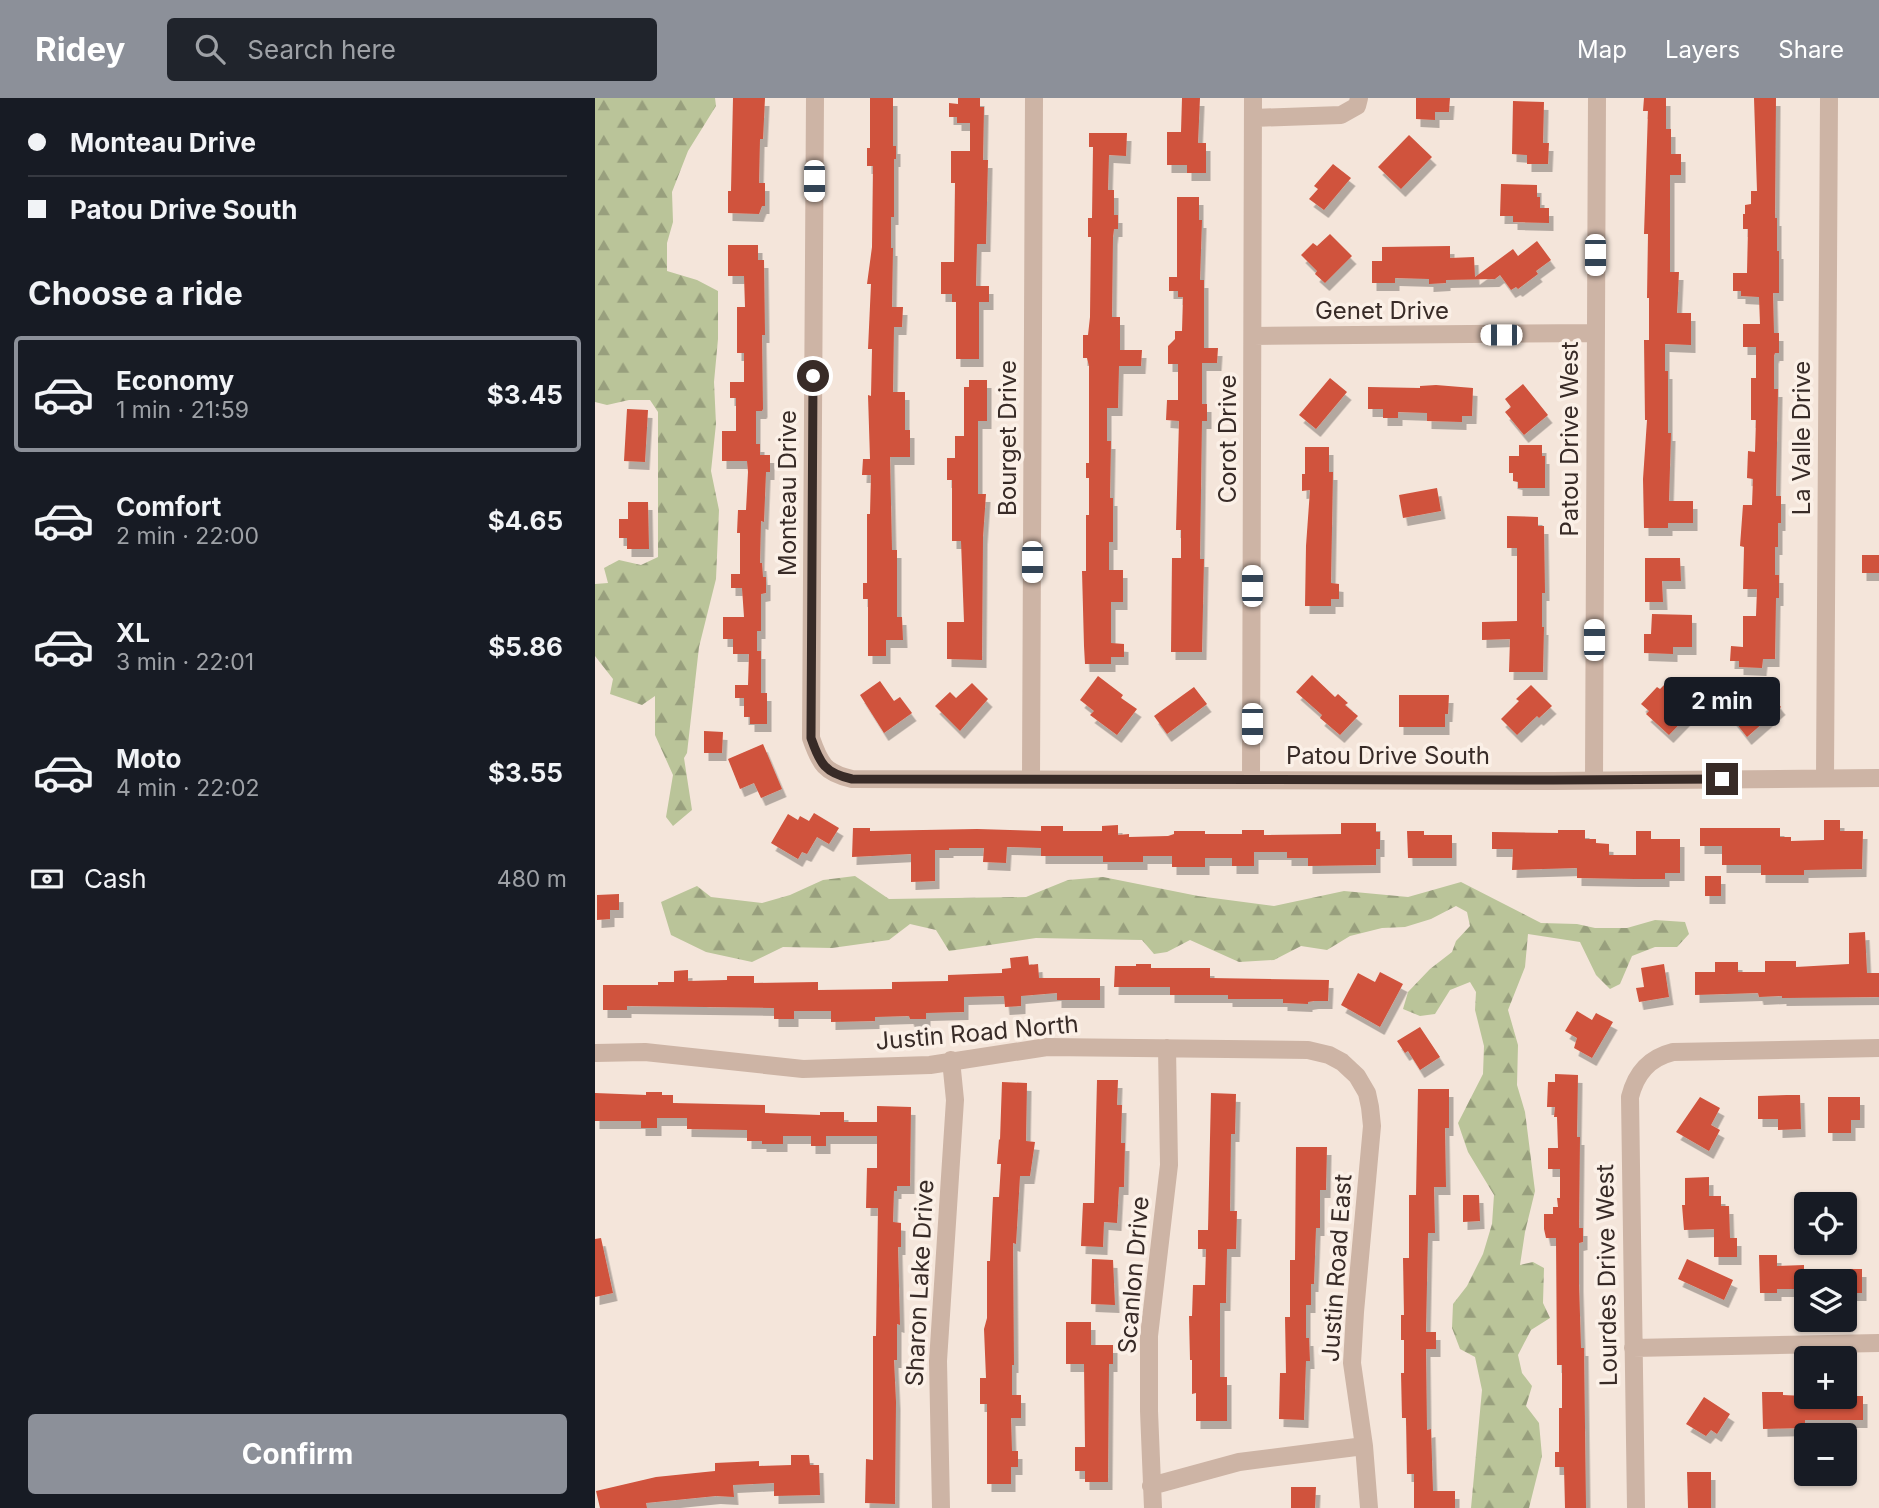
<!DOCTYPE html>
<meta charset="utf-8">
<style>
body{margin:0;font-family:Inter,sans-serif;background:#20242c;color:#f1f3f6;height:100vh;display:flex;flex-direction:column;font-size:26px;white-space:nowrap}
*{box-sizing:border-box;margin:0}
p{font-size:23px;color:#9ea1a6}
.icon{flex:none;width:38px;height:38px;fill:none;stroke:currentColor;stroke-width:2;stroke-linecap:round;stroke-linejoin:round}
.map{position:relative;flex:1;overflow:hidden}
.details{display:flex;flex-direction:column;background:#171b24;width:595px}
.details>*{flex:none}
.top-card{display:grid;align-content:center;height:154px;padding:0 28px;background:#171b24}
.fabs{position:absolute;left:1199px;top:1094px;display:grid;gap:14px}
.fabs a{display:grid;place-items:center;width:63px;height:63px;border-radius:7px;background:#171b24;box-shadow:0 2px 5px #0004;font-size:35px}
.end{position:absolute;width:32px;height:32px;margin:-16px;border:9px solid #382b27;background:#fff;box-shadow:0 0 0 4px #fff}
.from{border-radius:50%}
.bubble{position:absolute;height:49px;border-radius:7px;background:#171b24;box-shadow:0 2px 5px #0004;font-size:23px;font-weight:700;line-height:49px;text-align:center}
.car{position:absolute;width:21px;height:42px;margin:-21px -10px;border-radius:9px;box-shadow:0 0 5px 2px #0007;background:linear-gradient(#fff 24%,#345 0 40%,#fff 0 76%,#345 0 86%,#fff 0)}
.top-card b{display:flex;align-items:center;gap:24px;height:66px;font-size:26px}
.top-card b+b{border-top:2px solid #363941}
.top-card i{width:18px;height:18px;background:#f1f3f6}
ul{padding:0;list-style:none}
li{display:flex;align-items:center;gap:21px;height:116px;margin:0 14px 10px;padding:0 14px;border:4px solid transparent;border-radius:7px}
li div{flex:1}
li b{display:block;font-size:26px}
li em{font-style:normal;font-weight:700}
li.current{border-color:#8c9099}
li>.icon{width:63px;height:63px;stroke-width:1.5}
h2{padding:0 28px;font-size:32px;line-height:84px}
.pay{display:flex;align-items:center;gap:18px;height:77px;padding:0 28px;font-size:26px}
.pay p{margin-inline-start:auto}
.action{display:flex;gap:14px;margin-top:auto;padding:14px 28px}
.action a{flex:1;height:80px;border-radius:7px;background:#8c9099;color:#fff;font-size:28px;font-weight:700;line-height:80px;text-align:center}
header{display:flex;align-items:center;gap:42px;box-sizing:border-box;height:98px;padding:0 35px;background:#8c9099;color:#fff}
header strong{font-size:33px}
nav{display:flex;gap:38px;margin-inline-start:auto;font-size:24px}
.search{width:490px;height:63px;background:#20242c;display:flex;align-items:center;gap:18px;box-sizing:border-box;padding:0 24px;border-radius:7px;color:#9ea1a6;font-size:26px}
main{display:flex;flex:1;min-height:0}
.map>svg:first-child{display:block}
</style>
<header>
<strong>Ridey</strong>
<div class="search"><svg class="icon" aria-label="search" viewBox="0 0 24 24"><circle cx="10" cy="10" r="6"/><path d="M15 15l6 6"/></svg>Search here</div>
<nav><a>Map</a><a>Layers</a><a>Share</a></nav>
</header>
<main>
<section class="details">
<div class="top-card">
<b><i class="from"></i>Monteau Drive</b>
<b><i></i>Patou Drive South</b>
</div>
<h2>Choose a ride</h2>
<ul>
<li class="current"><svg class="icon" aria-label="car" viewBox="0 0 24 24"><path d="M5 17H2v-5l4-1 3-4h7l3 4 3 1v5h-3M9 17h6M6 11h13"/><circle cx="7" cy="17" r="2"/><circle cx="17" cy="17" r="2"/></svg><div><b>Economy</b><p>1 min · 21:59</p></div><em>$3.45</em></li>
<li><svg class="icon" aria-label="car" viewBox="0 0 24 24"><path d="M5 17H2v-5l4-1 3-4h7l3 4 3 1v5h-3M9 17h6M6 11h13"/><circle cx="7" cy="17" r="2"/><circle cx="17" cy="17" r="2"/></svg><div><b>Comfort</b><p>2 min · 22:00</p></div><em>$4.65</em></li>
<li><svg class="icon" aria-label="car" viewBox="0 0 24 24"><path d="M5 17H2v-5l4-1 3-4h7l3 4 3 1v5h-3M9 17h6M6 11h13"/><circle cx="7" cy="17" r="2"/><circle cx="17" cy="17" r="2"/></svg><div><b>XL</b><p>3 min · 22:01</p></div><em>$5.86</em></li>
<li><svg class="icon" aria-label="car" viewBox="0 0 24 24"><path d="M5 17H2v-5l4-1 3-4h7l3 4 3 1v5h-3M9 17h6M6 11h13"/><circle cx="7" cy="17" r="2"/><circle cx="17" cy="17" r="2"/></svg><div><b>Moto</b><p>4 min · 22:02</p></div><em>$3.55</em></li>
</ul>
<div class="pay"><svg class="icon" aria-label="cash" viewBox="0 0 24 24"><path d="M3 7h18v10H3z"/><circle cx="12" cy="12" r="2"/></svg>Cash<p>480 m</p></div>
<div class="action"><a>Confirm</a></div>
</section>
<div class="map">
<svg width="1284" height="1410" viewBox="0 0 1284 1410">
<defs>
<pattern id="forest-firs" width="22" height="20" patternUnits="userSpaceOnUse" patternTransform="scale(1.75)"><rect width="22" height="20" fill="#bac499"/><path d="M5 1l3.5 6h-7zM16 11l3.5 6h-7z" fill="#989f7d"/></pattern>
<filter id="shadow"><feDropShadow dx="4.5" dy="8" stdDeviation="0" flood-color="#0004"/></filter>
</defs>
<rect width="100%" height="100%" fill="#f4e5da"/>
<path fill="url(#forest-firs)" d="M0,0h120l1,8 -28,45 -16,41 1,30 -6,21v28l30,9 21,11v48l-4,43 2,42 -5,47 8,39 -3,69 -17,68 -12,106 -3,5 8,52 -19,16 -7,-9 7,-42 -18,-40v-39l-13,9 -32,-11 3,-15 -18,-23v-72l13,-1 -4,-15 15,-8 22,5 17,-8v-145l-8,-12h-21l-22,5 -12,-3z
M260,778l34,23 137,-2 42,-17 35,-3 95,19 76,10 70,-15 64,6 53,-15 80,41 36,1 18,4h32l28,-8 30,2 4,12 -12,13h-22l-23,9 -12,28 -10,5 -14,-14 -16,-33 -52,-8 -3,33 -17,43 10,35 -1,40 8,27 10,79 -10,41 -5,33 13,-3 11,6 -1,35 7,15 -19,12 -13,25 4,18 10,13 -6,20 13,17 3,33 -13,52h-58l11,-118 -7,-33 -15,-8 -8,-21 1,-24 14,-18 16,-32 9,-30 2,-29 -26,-43 -10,-29 25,-49 1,-28 -9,-36 1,-18 -6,-10 -20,8 -15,24 -15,2 -17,-7 5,-17 22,-23 22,-17 4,-11 14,-15 -3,-14 -11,-6 -25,13 -26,8 -23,1 -32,8 -23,14 -26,-4 -27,14 -35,2 -49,-22 -23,12 -13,2 -12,-14 -106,-2 -87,13 -13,-21 -26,-6 -21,16 -57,8 -49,-1 -31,15 -46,-10 -35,-17 -10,-33 36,-16 14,11 51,6 28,-8 33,-15z"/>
<path fill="#d0523c" filter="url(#shadow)" d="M138,0h32l-2,41h-3l-1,44h6v23h-3l-3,8 -31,-1v-22h3z
M275,0h23v48h3v13h-2v58h-3v31h2l-1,59h11l-1,20h-8l-1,65h12v38h5v27h-20l2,93h5v67h5l1,23h-17v16h-18v-57h-5v-16h4v-69h3l1,-39h-9l1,-16h7l-2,-64 3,1 1,-47h-4l3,-65h-4l5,-37 1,-81h-6v-18h3z
M363,0h22v9h4l-1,53h5l-2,84h-9l-1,42h13v16h-10v57h-23v-57h-4v-8h-11v-32h13l1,-79h-4v-32h19v-28h-13v-6h-8v-14l9,1z
M587,0h18l-2,45h8v30h-19v-8h-20v-33h14z
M821,0h34l-1,14h-14v8l-19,-1z
M1049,0h22v31h5v25h10v21h-11v97h9l-2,41h14v32l-26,-1v27h3v62h3l-2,68h24v22h-25v5h-24l-1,-49 4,-59h-2l-1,-80h5v-42h-2l1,-64h-4l4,-123h-5z
M1159,0h22l-1,120h2v33h2v42h-6l1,40h5v20h-4l-1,3v33h4l-2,107h5v27h-3v24h-3v28h4v23h-3l-1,61h-12l-1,9 -23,-1v-6h-9l1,-15 12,1v-31h13l1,-27h-14l1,-42 -4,-1 3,-41h9l1,-26 -6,-1 1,-27 7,1 1,-32h-5v-42h5v-31h-13v-23h17l-1,-27 -18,-1v-5h-8v-18h14l1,-44h-5v-15h2v-9l6,-1v-13h6z
M918,3l31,1 -1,41h6l-1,21h-21v-9l-15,-1z
M494,35h38l-1,23 -17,-1 -1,35h6v25h4v14h-4l-1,8 -1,80h8v33h22l-1,16h-22l-1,42h-11v33h4l-1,57h3v44h-4v28h14v32h-12v41l13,1v13h-13v7h-26l-1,-18 -2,-75h4v-56h3v-37h-3v-15h3v-97l-2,-8h-4v-23h5l2,-18 1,-80h-3v-19h4l1,-71h-4z
M814,37l23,22 -31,32 -23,-22z
M738,66l18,14 -27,32 -15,-11 9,-10 -4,-3z
M906,86l36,1v12h3v11h9v15l-36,-1v-6h-13z
M582,99h22v23h3l-2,60h4v68h14l-1,15h-15v41h5v17h-5l-2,138h4l-2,93h-31l1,-94h9v-28h-5l3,-109 -13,-1 1,-20h11v-36h-10v-18l7,-7v-8h7l1,-34h-5v-6h-9v-14h8z
M735,136l22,22 -27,27 -10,-9 2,-3 -16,-16 12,-12 4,3z
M942,143l14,19 -15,11 2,3 -20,15 -2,-2 -5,3 -11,-15 -5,4 -49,1v3l-17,1v-5l-34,-1v5h-23v-22h10v-14l68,-1v12l24,-1 1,20 38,-28 5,7z
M133,147h30v15h6l1,75h-3l1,74 -1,2h-6v33h4v11h10v17h-4l-2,50 -3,-1 -1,42h2l1,14h3v16l-5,1v37h-4v20h4v42h6v31h-17v-7h-6v-19h-9v-13h13l1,-31h-16v-15h-10v-22h21l-2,-29h-11v-14h9v-41h-3l1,-23h8l2,-38 -1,-11h-25v-30h14v-33h-6v-16h14v-29h-7v-46h8l-1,-31h-16z
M735,280l17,14 -31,37 -17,-14z
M374,282h18v41h-9v73h8l-3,43 -1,123 -35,-1v-37h17l-3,-81h-9v-61h-5v-22h8v-22h9v-49h5z
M928,286l25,31 -24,20 -19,-23 6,-5 -6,-8z
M841,287l37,3 -1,28h-10v6l-35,-1v-8l-29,-1v6h-15v-9h-15v-22l52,1v-2z
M32,311l21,1 -3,52 -21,-1z
M924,347h23v11h3v32h-27v-6l-5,-1v-8h-4v-17h10z
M710,349h24v25h4l-2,111 8,1v15h-8v7h-26l1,-60 4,-56 -8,1v-17h3z
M842,390l4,23 -38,7 -4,-23z
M33,404h20l1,47h-22v-11h-8v-19h9z
M912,418l31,1v9h6l1,67h-3v34h2l-1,45h-34l1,-33 -28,1v-18l35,-1v-73h-10z
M1267,457h17v18h-17z
M1050,460h35l1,23h-19l1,21h-18z
M1057,516l40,1v32h-19v7l-29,-1v-19h7z
M717,577l23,22 3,-3 10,9 -3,2 13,11 -18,19 -20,-17 2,-3 -26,-23z
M503,578l25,19 -2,3 16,11 -20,26 -27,-20 4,-4 -14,-11z
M1074,582l28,26 -28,29 -23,-21 3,-3 -8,-7 16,-17 3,2z
M285,583l14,20 6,-4 12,16 -28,20 -24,-38z
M377,585l16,16 -28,32 -25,-25 15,-14 6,6z
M936,587l21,21 -13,12 -2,-2 -20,19 -16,-16 18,-18 -3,-2z
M599,589l13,17 -40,30 -13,-18z
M1172,591l14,18 -34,30 -25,-32 16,-13 9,12z
M804,597h50l-1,19h-3v13h-46z
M109,633l19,1 -1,21h-18z
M168,646l19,45 -21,9 -7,-15 -14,6 -12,-30z
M219,715l25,15 -10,16 -12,-7 -10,17 -5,-2 -4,7 -27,-16 17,-29 10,6 2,-4 9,5z
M1229,722h16v11h23l-1,38 -58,1v5h-43v-10h-39v-19h-22v-18h80v9h11v4l33,-1z
M746,725h35v9h4v17h-4v16l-68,1v-8h-21v-6h-33v14h-22v-8h-27v9h-33v-11h-29v6h-40v-6h-62v-8l-34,-1 -1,16 -23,-1 1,-14h-35v2h-14v31l-24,1v-28l-59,3 1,-29h17v3l107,-2 64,2v-5h22v5h39v-5l16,-1v10l11,-1v3l39,-1 6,-2v-3h31v3h37v-4h22v5l77,-1z
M963,732h27v9h11v4l13,1v11h27v-24h15v8h29v34h-15v6h-31l-57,-1v-10l-65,2 1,-21h-21v-17l66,1z
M812,733h17v4h28v23h-44z
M1110,778h16v20h-16z
M24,796v16h-9v9l-13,1v-25z
M1270,834l2,41h12v24l-97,1v-2l-23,1 -1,-4 -63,2v-23h20v-10h23v10h27v-11h31v6l53,-3v-31z
M433,858l1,9 9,-1 1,14h61v22h-43v-7l-36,3v10l-16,1 -1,-11 -40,1v15l-38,1v6h-16l-1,-3 -34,1v4l-44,1v-11h-37v8h-20v-11l-147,-2v4h-24v-25h55v-3h16v-11l14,-1v11l39,-1v-4h27v7l64,-1v8l74,-1v-7l56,-1v-6l54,-2v-4l9,-1 -1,-10z
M541,866h15v4h59v10l119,2 -1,21h-14l-6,1v2l-25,-1v-4h-55v-4h-58v-8h-56l1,-21h21z
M1069,866l5,33 -30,5 -3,-14 8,-1 -3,-19z
M785,874l23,12 -23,43 -39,-22 17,-32 17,9z
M982,913l15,9 4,-7 17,9 -21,36 -18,-10 3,-10 -12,-7z
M825,929l20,30 -20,13 -12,-19 -3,2 -8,-12z
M960,976l23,1 -1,62h3l-1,91h4v14l-4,1v41l2,64h3l2,160h-21l-1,-41h-9v-15h4v-44h3v-43h-5l-1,-127h-10l-2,-9v-15h9v-7h5l-1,-9h3v-29h-12v-21h10l-1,-31h-3l1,-10h-8l1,-25h7z
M502,982h21l-1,25h5l-1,38h4l-1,44h-5l-2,36 -13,-1 -1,25 -22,-1 2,-43h11z
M407,984l25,1 -1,58 9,1 -5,34h-10l-4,68 -3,-1 1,122h-2v30h9v23h-10l1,33h6v16h-7v17h-24v-80h-7v-26h6l-2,-49 3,-11v-57h3l3,-64h6l2,-33h-4l2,-25 1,1z
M823,991h31v39h-4l1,59h-12l1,46h-7l-2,99h10v17h-10l1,81 4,-1 2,62h22v17h-41v-34h-7l-1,-56h-4l-1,-45h3v-33h-3v-25h3l-1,-57h6v-63h7z
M51,994h16v3h11v8l92,2v8l55,2v-3h24v10h33v-16l34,1 -1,79h-13v5h-3l-1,31 8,1v24h-3l2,78 -3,-1v36h-3l2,42 -1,102 -30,-1 1,-44 7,1v-124h3l2,-128h-12l1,-40h10v-32h-51v10h-15v-10h-28v8h-21v-3h-15v-11l-60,-1v-11h-30v10h-16v-7h-46v-28l51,2z
M616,995l25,1 -1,40h-4l-1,77h7l-1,38h-9l-1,54h-6v74h7v44h-31v-28l-4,1v-34h-2l-1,-44h3l1,-31h12l1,-36h-8v-19h10z
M1192,997h13l1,34 -23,1v-11h-20v-23z
M1105,999l20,11 -9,17 9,5 -11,21 -33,-19z
M1233,999h32v23h-9v13h-23z
M701,1049h31l-1,43h-6v38h-4l-2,56h-3v21h-5v33h3l1,23h-4l-2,59 -25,-1 1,-46h6l-1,-56h5v-57h5z
M1114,1079v19h12v10h8l1,32h7v19h-23v-28l-30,1 -2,-25h3v-27z
M868,1097h16l1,26 -17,1z
M6,1140l12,55 -18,4v-58z
M1164,1157h18v11l27,-1v24h-27v4h-17z
M497,1161l21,1 2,45 -24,-1z
M1092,1161l46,21 -9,20 -46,-21z
M1250,1171h17v24h-17z
M471,1224h25v23h22v19h-4l-1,118h-23v-11h-10v-24h10l-1,-83h-18z
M1167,1294h21v3l22,1h58v24h-58v8l-42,1z
M1109,1299l26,17 -13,20 -6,-4 -5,6 -20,-12z
M196,1357h18l1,10h9l1,30 -46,1v-13l-41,2 1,12 -18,-1 -70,7 1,5h-47l-4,-17 60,-14 59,-6v-8l44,-2v5l32,-1z
M1092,1374h24v36h-23z
M696,1389h25l-1,21h-24z"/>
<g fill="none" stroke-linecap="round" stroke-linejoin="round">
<path stroke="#cdb4a5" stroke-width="18" d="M220,0l-4,640c9,26 14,35 41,41l701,2 326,-3
M658,20l88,-3 16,-9 2,-8
M658,238l342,-3
M436,680l3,-680
M1230,680l4,-680
M999,681l3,-681
M656,682l2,-682
M0,955l50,-1 158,17 127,-4 117,-18 261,3 21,5 13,7 15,14 10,17 3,14 2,19 -17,186 -3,51 12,83 5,62
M1038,1250l246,-5
M556,1388l88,-24 125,-16
M346,1410l-3,-147 17,-261 -4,-40
M558,1410l-4,-97v-75l20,-171 -2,-117
M1041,1410l-6,-411c6,-24 19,-39 43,-45l206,-4"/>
</g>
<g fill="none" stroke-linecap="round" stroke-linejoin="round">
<path stroke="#382b27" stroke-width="9" d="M218,278l-2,362c9,26 14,35 41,41l701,1 169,-1"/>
</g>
<g text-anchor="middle" stroke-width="7" stroke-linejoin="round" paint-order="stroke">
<g font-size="24" fill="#382b27" stroke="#fbf0e7">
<text x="787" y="221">Genet Drive</text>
<text transform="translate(413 340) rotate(-90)" y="8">Bourget Drive</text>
<text transform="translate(1207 340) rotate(-90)" y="8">La Valle Drive</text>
<text transform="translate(633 341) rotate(-90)" y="8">Corot Drive</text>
<text transform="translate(975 341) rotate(-90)" y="8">Patou Drive West</text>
<text transform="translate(193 395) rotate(-90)" y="8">Monteau Drive</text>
<text x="793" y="666">Patou Drive South</text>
<text transform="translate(382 935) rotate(-5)" y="8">Justin Road North</text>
<text transform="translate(742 1170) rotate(-86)" y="8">Justin Road East</text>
<text transform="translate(539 1177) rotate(-85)" y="8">Scanlon Drive</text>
<text transform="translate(1012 1177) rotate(-91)" y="8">Lourdes Drive West</text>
<text transform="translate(325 1185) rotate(-87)" y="8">Sharon Lake Drive</text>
</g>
</g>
</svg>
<div class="fabs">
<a><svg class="icon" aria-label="locate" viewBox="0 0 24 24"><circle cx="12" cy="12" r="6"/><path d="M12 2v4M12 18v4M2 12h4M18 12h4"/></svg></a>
<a><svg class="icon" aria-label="layers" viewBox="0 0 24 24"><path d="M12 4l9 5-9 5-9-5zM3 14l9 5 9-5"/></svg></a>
<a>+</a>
<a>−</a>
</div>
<i class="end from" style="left:218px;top:278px"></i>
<i class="end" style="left:1127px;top:681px"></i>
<div class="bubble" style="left:1069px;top:579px;width:116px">2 min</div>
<i class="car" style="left:219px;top:83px;rotate:180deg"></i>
<i class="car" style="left:1000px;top:157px;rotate:180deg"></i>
<i class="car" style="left:906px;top:237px;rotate:270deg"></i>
<i class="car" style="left:437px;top:464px;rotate:180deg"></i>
<i class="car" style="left:657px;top:488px;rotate:0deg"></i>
<i class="car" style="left:999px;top:542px;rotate:0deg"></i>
<i class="car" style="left:657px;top:626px;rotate:180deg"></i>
</div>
</main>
